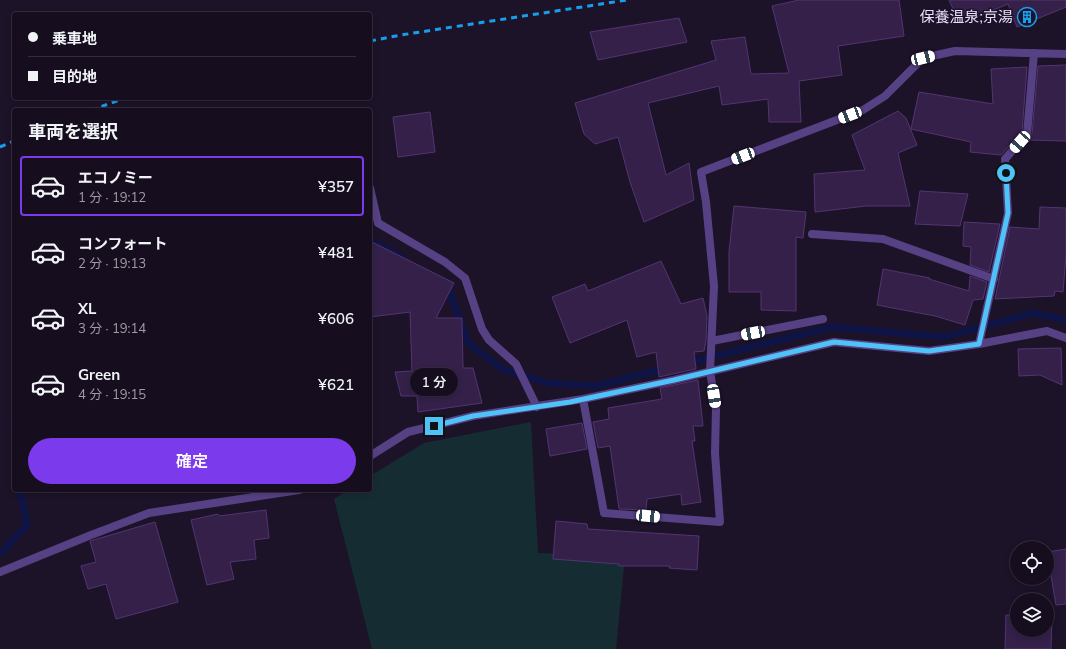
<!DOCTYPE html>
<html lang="ja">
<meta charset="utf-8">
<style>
body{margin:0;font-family:Mulish,"Noto Sans JP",sans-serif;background:#231c2c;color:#f1f3f6;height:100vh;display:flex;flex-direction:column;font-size:15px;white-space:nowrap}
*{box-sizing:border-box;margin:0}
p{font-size:13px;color:#9e9ca4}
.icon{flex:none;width:22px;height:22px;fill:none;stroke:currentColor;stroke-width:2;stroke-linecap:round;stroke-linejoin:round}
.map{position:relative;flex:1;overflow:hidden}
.side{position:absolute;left:12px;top:108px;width:360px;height:384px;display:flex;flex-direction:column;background:#160e1f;border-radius:4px;box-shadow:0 2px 6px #0003,0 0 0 1px #352e3d}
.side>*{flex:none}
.guide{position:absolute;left:12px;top:12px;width:360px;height:88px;border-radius:4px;box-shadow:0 2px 6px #0003,0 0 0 1px #352e3d;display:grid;align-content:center;height:88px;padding:0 16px;background:#160e1f}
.buttons{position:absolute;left:1010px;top:541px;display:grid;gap:8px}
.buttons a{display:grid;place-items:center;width:44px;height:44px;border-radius:50%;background:#160e1f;box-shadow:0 2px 6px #0003,0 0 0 1px #352e3d;font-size:20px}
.end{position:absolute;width:18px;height:18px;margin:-9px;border:5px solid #4fc3f7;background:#111;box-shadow:0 0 0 2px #111}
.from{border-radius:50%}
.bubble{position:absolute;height:28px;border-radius:14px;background:#160e1f;box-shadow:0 2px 6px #0003,0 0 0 1px #352e3d;font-size:13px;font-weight:600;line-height:28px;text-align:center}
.car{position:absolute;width:12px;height:24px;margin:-12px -6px;border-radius:5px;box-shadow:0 0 3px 1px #0007;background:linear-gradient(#fff 24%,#345 0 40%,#fff 0 76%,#345 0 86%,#fff 0)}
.guide b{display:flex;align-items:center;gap:14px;height:38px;font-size:15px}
.guide b+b{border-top:1px solid #352e3d}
.guide i{width:10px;height:10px;background:#f1f3f6}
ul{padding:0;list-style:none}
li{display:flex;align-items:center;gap:12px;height:60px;margin:0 8px 6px;padding:0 8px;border:2px solid transparent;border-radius:4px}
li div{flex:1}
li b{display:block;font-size:15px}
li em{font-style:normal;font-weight:600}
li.on{border-color:#7c3aed}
li>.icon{width:36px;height:36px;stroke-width:1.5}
h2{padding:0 16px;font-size:18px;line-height:48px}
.action{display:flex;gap:8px;margin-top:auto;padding:8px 16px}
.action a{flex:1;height:46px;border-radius:24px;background:#7c3aed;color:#fff;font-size:16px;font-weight:600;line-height:46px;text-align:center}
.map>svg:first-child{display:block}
</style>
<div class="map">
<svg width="1066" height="649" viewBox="0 0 1066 649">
<rect width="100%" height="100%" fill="#1d1329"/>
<path fill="#162c33" d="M531,422l7,131 87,3 -9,93h-244l-38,-150 14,-9h22v-14l54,-33z"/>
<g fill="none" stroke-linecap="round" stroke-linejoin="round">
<path stroke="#0f1446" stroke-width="7" d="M370,243l10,2 23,13
M446,283l23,61 35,26 43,13 49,3 71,-18
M687,363l145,-36 112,10 89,-24 33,7
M14,411v13
M0,552h2l25,-27 -7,-35"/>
</g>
<path fill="#342049" stroke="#523473" d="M799,0h100l5,36 -66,10 4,29 -43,6 2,41h-32l-1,-23 -46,6 -3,-19 -71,17 18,72 23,-12 5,37 -50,22 -14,-40 -12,-45 -23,7 -11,-10 -9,-31 141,-43 -5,-19 34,-4 6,37 38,-1 -17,-67z
M949,0h117v7l-49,20 -9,-23 -48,20z
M679,18l8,24 -89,18 -8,-28z
M1066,65v76l-37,-1 3,-6 6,-68z
M1027,67l-5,65 -21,23 -31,-3 1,-10 -60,-13 8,-37 74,12 -2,-35z
M898,111l8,7 11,27 -19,8 12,53h-44l-51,6 -1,-38 51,-4 -13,-35z
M430,112l5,40 -37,5 -5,-40z
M920,191l48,3 -8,32 -45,-2z
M734,206l72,6 -3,26 -7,-1v74l-35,-1v-18h-32v-40z
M1040,207l26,1v47l-3,37 -8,-1 -1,5 -59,3 15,-72 29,2z
M964,222l36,2 -11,48 -19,-7 1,-18 -8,-1z
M370,241l84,42 -18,35h26l1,50h10l9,35 -64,9 -1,-16h-16l-6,-24 17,-1 -2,-59 -40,5z
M661,261l20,43 22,-6 4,18 -1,25 -2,10 -10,1 2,17 -37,8 -3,-25 -19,5 -10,-37 -57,23 -18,-46 33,-13 3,7z
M883,269l47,9 -1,1 40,12 1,-15 17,6 -4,17 -10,1 -8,25 -30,-9 -58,-11z
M1061,348l1,37 -22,-10 -21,1 -1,-27z
M698,380l5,46h-10l2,15h-3l9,61 -19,3 -1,-11 -34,5 -1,11 -27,-1 -9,-63 -12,2 -5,-26 16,-3 -1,-11 54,-9 -2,-11z
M582,423l5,26 -37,7 -4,-27z
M266,510l3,28 -15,2 2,19 -26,3 4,17 -27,6 -16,-65 27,-6 1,2z
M556,521l31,3 1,5 111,7 -2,34 -28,-2 1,-2h-51v-2l-66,-5z
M155,522l23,80 -62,17 -10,-35 -18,5 -7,-23 15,-4 -6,-21z
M1066,549v55l-10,1 -9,-53z
M1006,615h11v15h30v-14l5,1 -1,32h-46z"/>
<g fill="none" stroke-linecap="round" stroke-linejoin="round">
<path stroke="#574185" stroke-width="8" d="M370,188l8,35 67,39 20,16 17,51 7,11 27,24 21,43
M812,234l71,5 111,40
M712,341l111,-22
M979,344l29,-131 -3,-54 22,-25 7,-81
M583,399l21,114 116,9 -5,-69 1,-44 -6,-38 4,-85 -8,-84 -5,-30 162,-62 22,-14 38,-38 32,-7 111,3
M370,456l38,-24 65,-16 110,-17 91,-19 160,-38 95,9 50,-7 68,-13 19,7
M0,572l91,-37 58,-22 150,-23"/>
<path stroke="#179eef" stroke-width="3" stroke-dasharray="6 5" stroke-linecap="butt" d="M370,41l31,-6 226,-35
M91,110l35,-12
M0,147l14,-6"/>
</g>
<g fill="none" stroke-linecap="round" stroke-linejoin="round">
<path stroke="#4fc3f7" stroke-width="5" d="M434,426l39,-10 97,-14 104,-22 160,-38 95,9 50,-7 29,-131 -2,-40"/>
</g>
<defs>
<g id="building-ring" transform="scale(1)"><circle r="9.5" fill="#1d1329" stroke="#179eef" stroke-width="1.5"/><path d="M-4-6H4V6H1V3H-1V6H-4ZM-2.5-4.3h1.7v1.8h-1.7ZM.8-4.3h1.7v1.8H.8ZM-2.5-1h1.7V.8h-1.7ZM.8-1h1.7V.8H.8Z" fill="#179eef"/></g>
</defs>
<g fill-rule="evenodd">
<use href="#building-ring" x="1027" y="17"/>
</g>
<g text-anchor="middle" stroke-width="3" stroke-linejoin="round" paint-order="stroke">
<g font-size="15" fill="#eadefd" stroke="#1d1329" text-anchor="end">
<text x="1013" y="22">保養温泉;京湯</text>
</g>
</g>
</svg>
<div class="buttons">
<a><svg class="icon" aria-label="locate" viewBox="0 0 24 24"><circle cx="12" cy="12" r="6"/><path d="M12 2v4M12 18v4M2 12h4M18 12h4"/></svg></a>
<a><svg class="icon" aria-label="layers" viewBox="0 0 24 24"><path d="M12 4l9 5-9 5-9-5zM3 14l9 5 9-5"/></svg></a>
</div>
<i class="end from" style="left:1006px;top:173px"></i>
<i class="end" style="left:434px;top:426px"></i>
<div class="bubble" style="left:410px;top:368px;width:48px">1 分</div>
<i class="car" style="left:923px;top:58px;rotate:77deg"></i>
<i class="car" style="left:850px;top:115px;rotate:249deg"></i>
<i class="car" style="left:1020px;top:142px;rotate:221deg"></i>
<i class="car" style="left:743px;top:156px;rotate:249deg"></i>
<i class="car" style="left:753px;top:333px;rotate:259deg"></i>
<i class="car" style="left:714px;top:396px;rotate:171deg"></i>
<i class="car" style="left:648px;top:516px;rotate:95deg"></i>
<div class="guide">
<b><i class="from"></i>乗車地</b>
<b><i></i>目的地</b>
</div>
<section class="side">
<h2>車両を選択</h2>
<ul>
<li class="on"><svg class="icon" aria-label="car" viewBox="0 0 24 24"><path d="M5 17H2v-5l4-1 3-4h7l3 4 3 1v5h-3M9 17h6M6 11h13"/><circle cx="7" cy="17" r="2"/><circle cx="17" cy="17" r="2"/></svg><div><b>エコノミー</b><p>1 分 · 19:12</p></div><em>¥357</em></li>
<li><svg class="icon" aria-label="car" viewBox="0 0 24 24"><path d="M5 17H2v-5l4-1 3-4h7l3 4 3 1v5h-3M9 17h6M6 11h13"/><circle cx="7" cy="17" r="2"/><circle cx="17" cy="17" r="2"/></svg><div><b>コンフォート</b><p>2 分 · 19:13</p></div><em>¥481</em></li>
<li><svg class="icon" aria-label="car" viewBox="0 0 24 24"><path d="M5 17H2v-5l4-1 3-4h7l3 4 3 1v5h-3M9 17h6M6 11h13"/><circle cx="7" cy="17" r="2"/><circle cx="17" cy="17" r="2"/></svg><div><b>XL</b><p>3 分 · 19:14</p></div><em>¥606</em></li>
<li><svg class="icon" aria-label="car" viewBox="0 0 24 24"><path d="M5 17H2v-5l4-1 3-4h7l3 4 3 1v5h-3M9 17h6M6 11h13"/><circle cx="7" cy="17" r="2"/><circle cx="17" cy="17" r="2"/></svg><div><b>Green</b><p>4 分 · 19:15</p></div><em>¥621</em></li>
</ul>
<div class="action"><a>確定</a></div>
</section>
</div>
